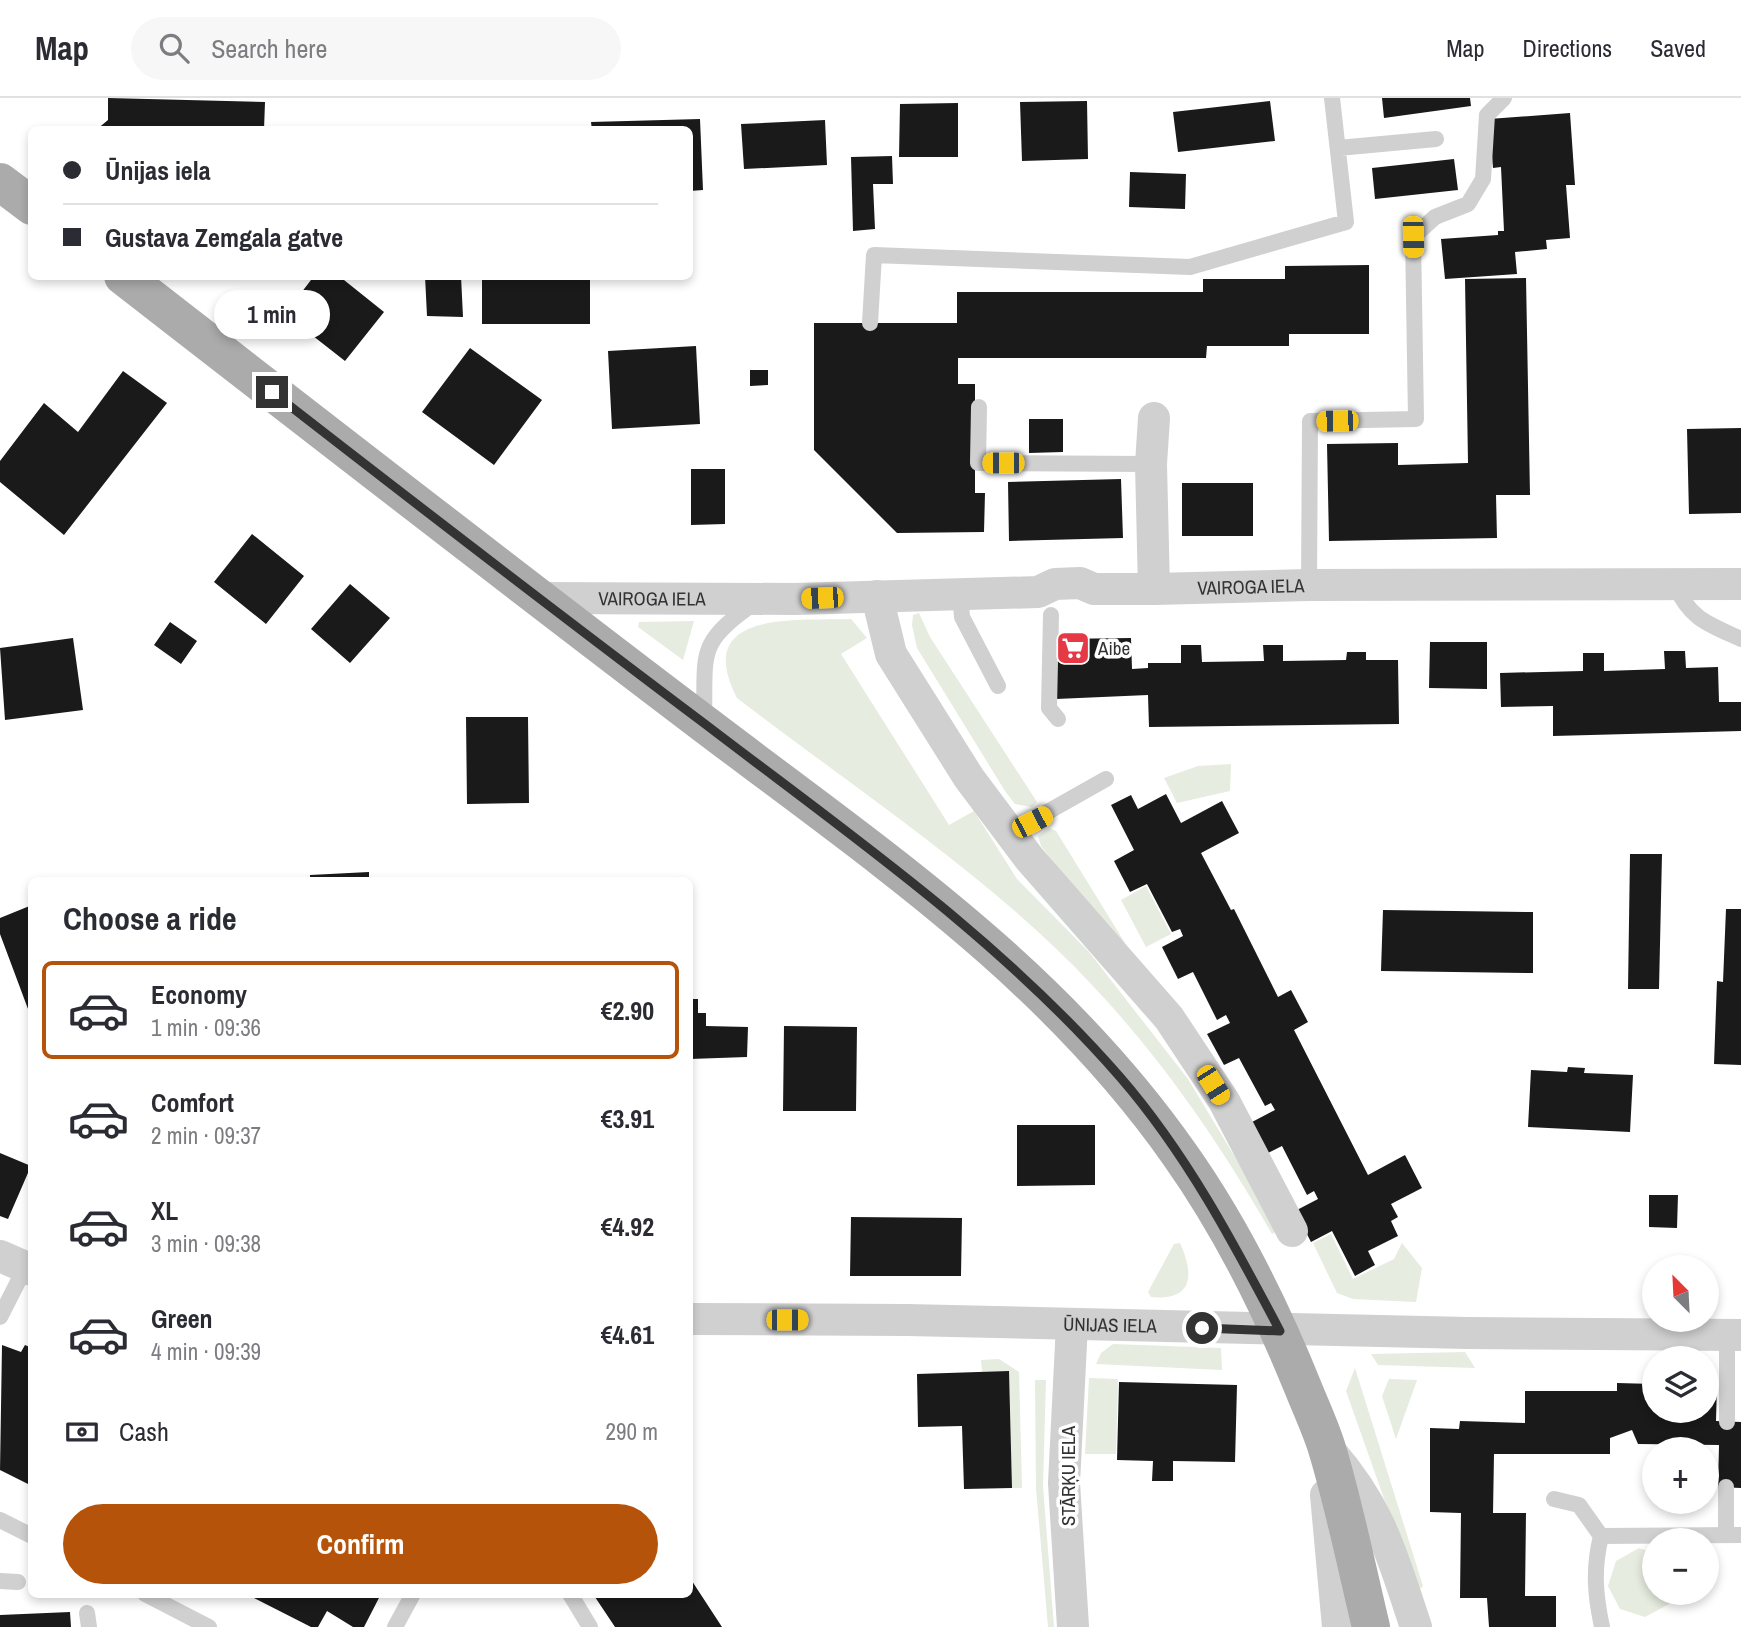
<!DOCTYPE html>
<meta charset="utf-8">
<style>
body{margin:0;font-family:"Archivo Narrow",sans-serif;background:#f7f7f7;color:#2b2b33;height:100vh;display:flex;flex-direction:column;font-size:26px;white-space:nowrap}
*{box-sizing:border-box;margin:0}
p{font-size:23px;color:#7c7c81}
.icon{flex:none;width:38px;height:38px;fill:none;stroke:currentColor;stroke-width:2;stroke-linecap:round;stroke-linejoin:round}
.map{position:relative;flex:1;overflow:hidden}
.side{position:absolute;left:28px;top:779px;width:665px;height:721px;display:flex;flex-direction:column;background:#fff;border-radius:10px;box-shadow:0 4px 10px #0003}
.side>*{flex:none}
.banner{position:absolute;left:28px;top:28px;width:665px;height:154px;border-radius:10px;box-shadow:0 4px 10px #0003;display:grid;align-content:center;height:154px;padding:0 35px;background:#fff}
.needle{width:46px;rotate:336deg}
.tools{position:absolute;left:1642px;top:1157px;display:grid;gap:14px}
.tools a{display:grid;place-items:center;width:77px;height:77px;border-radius:50%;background:#fff;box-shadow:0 4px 10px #0003;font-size:35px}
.end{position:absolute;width:32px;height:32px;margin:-16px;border:9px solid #333;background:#fff;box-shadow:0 0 0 4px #fff}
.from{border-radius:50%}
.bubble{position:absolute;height:49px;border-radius:24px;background:#fff;box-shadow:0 4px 10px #0003;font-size:23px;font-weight:700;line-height:49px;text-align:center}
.car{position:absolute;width:21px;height:42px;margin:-21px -10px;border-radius:9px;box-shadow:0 0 5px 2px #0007;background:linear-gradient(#f5c518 24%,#345 0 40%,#f5c518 0 76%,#345 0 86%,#f5c518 0)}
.banner b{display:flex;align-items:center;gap:24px;height:66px;font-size:26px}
.banner b+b{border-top:2px solid #e1e1e2}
.banner i{width:18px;height:18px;background:#2b2b33}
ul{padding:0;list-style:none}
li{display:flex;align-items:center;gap:21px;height:98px;margin:0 14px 10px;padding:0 21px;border:4px solid transparent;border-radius:10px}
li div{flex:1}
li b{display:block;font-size:26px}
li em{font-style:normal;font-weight:700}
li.active{border-color:#b45309}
li>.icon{width:63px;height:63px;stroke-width:1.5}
h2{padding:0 35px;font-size:32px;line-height:84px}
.pay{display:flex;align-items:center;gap:18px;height:77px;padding:0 35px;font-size:26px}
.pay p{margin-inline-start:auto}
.button{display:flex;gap:14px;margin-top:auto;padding:14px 35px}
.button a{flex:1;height:80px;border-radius:42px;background:#b45309;color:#fff;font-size:28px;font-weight:700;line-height:80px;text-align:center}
header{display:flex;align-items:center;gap:42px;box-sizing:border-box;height:98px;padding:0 35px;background:#fff;border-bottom:2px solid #e1e1e2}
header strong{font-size:33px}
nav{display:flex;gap:38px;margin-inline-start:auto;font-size:24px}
.search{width:490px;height:63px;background:#f7f7f7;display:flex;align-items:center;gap:18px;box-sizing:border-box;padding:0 24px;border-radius:38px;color:#7c7c81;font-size:26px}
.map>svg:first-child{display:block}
</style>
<header>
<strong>Map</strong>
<div class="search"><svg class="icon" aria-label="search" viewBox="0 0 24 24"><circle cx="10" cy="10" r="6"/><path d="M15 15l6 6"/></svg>Search here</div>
<nav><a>Map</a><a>Directions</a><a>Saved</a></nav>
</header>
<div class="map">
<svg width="1741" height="1529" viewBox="0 0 1741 1529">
<rect width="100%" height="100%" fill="#fff"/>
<path fill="#e6ecdf" d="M919,515l11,24 107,165 -5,5 -17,-3 -10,-13 -88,-143 -5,-23 1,-10z
M851,521l16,19 -26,16 108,171 25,-14 43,68 72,73 99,127 91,151 -7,4c-51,-89 -109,-174 -180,-249 -102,-109 -237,-196 -355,-287 -46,-89 61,-77 114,-79z
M694,523l-11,39 -45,-33 1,-5z
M1231,666l-1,27 -53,12 -13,-25 34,-12z
M1049,730l7,3 69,112 -5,4 -79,-101 -3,-10z
M1146,788l25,48 -25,13 -25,-47z
M1331,1136l22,45 41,-20 8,-16 20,25 -6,34 -63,-3 -16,-6 -24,-50z
M1180,1145c14,31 14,58 -29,54l-3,-5 26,-48z
M1113,1246l108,4 1,22 -126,-6 5,-11z
M1465,1254l10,16 -97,-3 -7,-11z
M999,1261l20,13 3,116h-10l-3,-117 -27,1 -1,-12z
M1355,1270l68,218 -6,6 -71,-201z
M1089,1280l29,1 -2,75h-31z
M1389,1281l28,1 -21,59 -14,-43z
M1035,1282h11l-3,106 11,141h-6l-12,-139z
M1639,1450l15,5v39l18,1 -3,11 -24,13 -25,-8 -12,-23 8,-25z"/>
<path fill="#1a1a1a" d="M108,0l157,4 -1,28h-168l12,-10z
M1382,0h88l1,8 -87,12z
M1087,3l1,58 -66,2 -2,-59z
M1270,3l5,40 -97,11 -5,-40z
M958,5v54h-59l1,-53z
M1570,15l5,72h-9l4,53 -24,2 1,9 -32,3 2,22 -72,5 -4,-40 57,-4v-4h6l-3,-64 -8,1 -4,-49z
M700,21l3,71 -13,1v-61h-98l-1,-8z
M825,22l2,45 -83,4 -3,-45z
M892,58l1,28h-20l2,45 -22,2 -2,-74z
M1454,61l4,31 -83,9 -3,-31z
M1130,74l56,2 -1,35 -56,-2z
M1369,167v69h-80v12h-82l-1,12h-248v26h17v109h10l-1,39 -87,1 -83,-83v-127h143v-31h246v-13h82v-13z
M314,178h25l45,36 -39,49 -60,-47z
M425,178h36l2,41 -36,-1z
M482,178h108v48h-108z
M1526,180l4,217h-34l1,43 -168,3 -2,-97 71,-1v22l70,-2 -3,-184z
M696,248l4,78 -88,5 -4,-78z
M470,250l72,52 -48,65 -72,-53z
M750,272h18v15l-18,1z
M123,273l44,32 -103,132 -64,-53v-21l44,-58 34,29z
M1029,321h34v33l-34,1z
M1741,330v85l-52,1 -2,-85z
M691,371h34v55l-34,1z
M1121,381l2,59 -114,3 -1,-59z
M1182,385h71v53h-71z
M252,436l52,42 -38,48 -52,-42z
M350,486l40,34 -40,45 -39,-34z
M170,524l27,19 -16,23 -27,-19z
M73,540l10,72 -78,10 -5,-72z
M1131,540l1,31 16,-1v-5h33v-18h20l1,17 62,-1 -1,-16h20v16l63,-1 1,-8h19v8h32l1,64 -250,3 -1,-32 -92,4v-60z
M1430,544h57v47l-58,-1z
M1664,553h21l1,17 32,-1 1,35h22v29l-188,5v-30l-52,1 -1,-34 83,-2v-18h21v18l61,-2z
M466,619h62l1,86 -62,1z
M1166,696l15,29 41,-22 17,32 -38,20 30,57 3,-1 44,88 13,-7 17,32 -14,8 74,145 37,-20 17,33 -31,16 7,13 -7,4 7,15 -30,15 7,14 -20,11 -23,-45 -21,11 -16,-31 23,-12 -4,-8 -7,4 -25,-49 -14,7 -16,-31 23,-12 -4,-7 -6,3 -26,-48 -15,7 -17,-31 23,-11 -4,-8 -9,5 -24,-48 -15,7 -16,-32 21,-11 -3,-7 -8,3 -25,-48 -17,8 -16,-31 20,-11 -23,-45 20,-10 7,14z
M1630,756h32l-3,135h-31z
M369,774v8h-59v-5z
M32,807v111l-1,1 -31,-83v-16z
M1726,811h15v156l-27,-1 3,-83 6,1z
M1383,812l150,2v61l-152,-2z
M690,901h8v14h8v13l42,1 -1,30 -57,2z
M784,928l73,1 -1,84h-73z
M1568,969l17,1 -1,5 49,2 -3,57 -102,-5 3,-57 36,2z
M1017,1027h78v60l-78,1z
M0,1055l31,13 -23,53 -8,-3z
M1649,1097h29l-1,33 -28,-1z
M851,1119l111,1 -1,58h-111z
M2,1247l19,7 4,-7 7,3v138l-32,-16z
M1009,1273l3,117 -48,1 -2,-63 -44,1 -1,-53z
M1119,1284l118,3 -2,77 -62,-1v20h-21l1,-20 -36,-1z
M1617,1285l37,1v26h52v-26h11l-1,37 25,1v66l-23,-1 1,-42 -81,-1 -6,-14 -22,8v16h-116l-1,59h33l-1,83h31v31h-67l-2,-29h-27l1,-85 -31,-1v-84l29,1 1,-8 65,2v-32h92z
M690,1480l32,49h-107l-22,-33h97z
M246,1496h135l-17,33h-11l-26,-16 -9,16h-7z
M70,1514l1,15h-71v-12z"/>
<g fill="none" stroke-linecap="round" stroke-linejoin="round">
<path stroke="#d0d0d0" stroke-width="16" d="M1338,50l98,-9
M870,225l4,-68 316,12 156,-45 -14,-124
M979,309l-1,56 173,1
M1309,487l1,-164 106,-2 -3,-182 22,-20 33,-13 15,-25 4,-64 17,-17
M1675,487c15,34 33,39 66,54
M960,495l2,24 36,69
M1051,517l-2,93 9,11
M704,624c2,-70 -9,-78 52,-120
M1012,734l94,-53
M0,1219l25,-49
M1727,1237v87
M1554,1401l25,6 22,31
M0,1422l32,16
M1726,1436v-47
M0,1483l18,1
M145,1496l64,33
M570,1496l20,33
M87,1515l2,14
M395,1529l18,-33
M1602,1529c-7,-33 -9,-58 -1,-91l140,-1"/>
<g stroke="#d0d0d0" stroke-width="32">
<path d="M1154,320l-3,46 3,125"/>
<path d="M877,498l14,58 78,124 60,80 140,160 55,83 68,130"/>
<path id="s1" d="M540,500l255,1 243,-7 17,-8 25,-1 14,6h60l155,-4 432,-1"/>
<path d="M0,1158l32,14"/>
<path id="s2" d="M690,1221l217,1 561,13 273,2"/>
<path d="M1072,1226l-8,159 9,144"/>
<path d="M1330,1353c51,58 62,105 86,176"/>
<path d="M1326,1397l12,132"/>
</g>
<path stroke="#ababab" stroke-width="38" d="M0,84l32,24
M123,178c193,150 386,300 580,447 175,133 349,249 477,432 51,72 91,153 124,235 8,20 18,41 24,62 17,57 29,117 43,175"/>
</g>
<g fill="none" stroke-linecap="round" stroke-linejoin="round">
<path stroke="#333" stroke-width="9" d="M272,294c144,112 288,223 433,332 145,111 294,214 415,353 66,76 113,165 160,254l-78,-3"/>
</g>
<defs>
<g id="supermarket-square" transform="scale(1.75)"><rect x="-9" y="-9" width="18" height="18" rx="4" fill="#e63946" stroke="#fff"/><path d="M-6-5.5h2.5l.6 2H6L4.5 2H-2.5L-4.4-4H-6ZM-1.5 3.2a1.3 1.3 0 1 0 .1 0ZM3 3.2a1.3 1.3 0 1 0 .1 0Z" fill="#fff"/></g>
</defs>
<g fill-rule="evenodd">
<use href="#supermarket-square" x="1073" y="550"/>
</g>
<g text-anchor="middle" stroke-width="7" stroke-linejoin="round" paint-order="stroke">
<g font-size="19" fill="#333" stroke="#fff">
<text dy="7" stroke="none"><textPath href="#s1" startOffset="714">VAIROGA IELA</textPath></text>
<text dy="7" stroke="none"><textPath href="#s1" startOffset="112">VAIROGA IELA</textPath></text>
<text dy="7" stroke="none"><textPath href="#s2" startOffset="420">ŪNIJAS IELA</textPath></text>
<text transform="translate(1068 1378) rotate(-90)" y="7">STĀRĶU IELA</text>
</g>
<g font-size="19" fill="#333" stroke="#fff" text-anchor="start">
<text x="1098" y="557">Aibe</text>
</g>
</g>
</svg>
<div class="tools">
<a><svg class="needle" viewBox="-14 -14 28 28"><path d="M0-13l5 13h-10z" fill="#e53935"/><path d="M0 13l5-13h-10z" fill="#7c7c81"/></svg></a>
<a><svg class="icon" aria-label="layers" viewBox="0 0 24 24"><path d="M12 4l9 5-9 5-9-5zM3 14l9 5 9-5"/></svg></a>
<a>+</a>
<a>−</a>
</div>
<i class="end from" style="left:1202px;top:1230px"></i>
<i class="end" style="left:272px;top:294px"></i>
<div class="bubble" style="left:214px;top:192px;width:116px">1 min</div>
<i class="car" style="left:1413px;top:139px;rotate:179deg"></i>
<i class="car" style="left:1337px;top:323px;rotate:269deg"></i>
<i class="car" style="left:1003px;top:365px;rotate:270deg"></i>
<i class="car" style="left:822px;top:500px;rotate:268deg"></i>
<i class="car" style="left:1032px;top:724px;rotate:63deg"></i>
<i class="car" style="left:1213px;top:987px;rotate:148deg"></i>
<i class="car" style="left:787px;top:1222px;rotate:90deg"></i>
<div class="banner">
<b><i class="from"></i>Ūnijas iela</b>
<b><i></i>Gustava Zemgala gatve</b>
</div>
<section class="side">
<h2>Choose a ride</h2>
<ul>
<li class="active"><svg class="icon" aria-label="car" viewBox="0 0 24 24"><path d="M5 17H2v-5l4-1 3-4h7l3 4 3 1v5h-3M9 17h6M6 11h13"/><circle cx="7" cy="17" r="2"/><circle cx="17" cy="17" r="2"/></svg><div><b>Economy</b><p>1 min · 09:36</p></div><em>€2.90</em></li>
<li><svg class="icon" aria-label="car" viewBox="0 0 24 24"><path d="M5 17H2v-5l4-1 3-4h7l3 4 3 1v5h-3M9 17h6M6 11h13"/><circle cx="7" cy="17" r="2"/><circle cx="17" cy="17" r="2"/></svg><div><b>Comfort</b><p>2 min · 09:37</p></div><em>€3.91</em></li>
<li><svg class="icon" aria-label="car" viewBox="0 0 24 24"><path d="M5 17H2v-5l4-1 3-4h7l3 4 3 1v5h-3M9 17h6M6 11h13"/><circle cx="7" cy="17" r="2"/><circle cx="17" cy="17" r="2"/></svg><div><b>XL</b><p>3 min · 09:38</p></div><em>€4.92</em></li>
<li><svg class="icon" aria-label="car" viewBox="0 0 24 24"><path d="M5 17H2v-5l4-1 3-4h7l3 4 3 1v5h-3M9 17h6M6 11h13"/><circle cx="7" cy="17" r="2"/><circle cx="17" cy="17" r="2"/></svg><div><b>Green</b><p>4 min · 09:39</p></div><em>€4.61</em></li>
</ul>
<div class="pay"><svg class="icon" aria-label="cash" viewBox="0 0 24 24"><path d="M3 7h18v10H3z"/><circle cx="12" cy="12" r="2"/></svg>Cash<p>290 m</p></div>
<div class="button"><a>Confirm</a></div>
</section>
</div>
